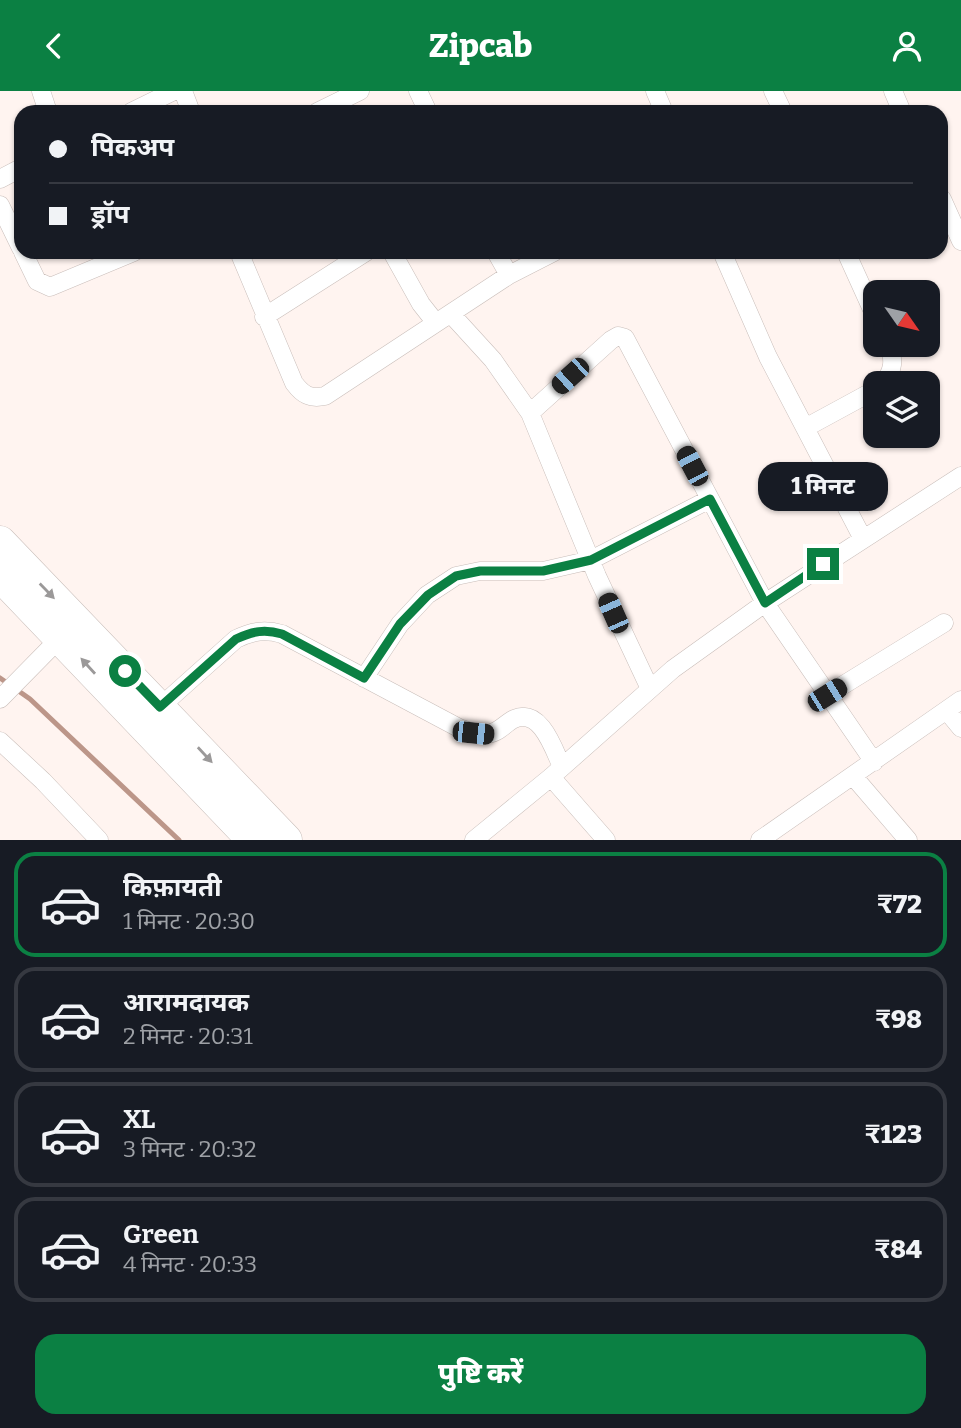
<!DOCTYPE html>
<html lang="hi">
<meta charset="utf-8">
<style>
body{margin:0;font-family:Bitter,"Noto Sans Devanagari",serif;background:#20242c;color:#f1f3f6;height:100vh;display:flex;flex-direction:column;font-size:26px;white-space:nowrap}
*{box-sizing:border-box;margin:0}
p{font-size:23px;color:#9ea1a6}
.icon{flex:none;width:38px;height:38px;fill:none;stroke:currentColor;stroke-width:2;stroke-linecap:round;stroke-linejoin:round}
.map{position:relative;height:749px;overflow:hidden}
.drawer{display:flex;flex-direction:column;background:#171b24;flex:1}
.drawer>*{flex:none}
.banner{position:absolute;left:14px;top:14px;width:934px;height:154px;border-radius:21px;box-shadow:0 2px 5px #0004;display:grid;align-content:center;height:154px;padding:0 35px;background:#171b24}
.needle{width:46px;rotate:124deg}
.fabs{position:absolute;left:863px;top:189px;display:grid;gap:14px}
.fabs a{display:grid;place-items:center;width:77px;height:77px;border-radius:14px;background:#171b24;box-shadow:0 2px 5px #0004;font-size:35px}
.end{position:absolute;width:32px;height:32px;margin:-16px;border:9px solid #0b8043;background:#fff;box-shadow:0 0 0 4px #fff}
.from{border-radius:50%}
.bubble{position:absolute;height:49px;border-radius:21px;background:#171b24;box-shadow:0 2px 5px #0004;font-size:23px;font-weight:800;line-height:49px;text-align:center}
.car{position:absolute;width:21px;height:42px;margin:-21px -10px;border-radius:9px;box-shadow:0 0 5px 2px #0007;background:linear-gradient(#222 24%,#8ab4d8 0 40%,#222 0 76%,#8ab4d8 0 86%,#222 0)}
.banner b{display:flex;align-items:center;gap:24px;height:66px;font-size:26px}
.banner b+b{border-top:2px solid #363941}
.banner i{width:18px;height:18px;background:#f1f3f6}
ul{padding:12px 0 0;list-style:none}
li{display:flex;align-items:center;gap:21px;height:105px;margin:0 14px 10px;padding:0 21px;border:4px solid #363941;border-radius:21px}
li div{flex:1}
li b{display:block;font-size:26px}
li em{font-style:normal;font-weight:800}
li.selected{border-color:#0b8043}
li>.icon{width:63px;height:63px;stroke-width:1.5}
.button{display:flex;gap:14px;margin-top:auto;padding:14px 35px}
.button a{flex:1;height:80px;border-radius:21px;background:#0b8043;color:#fff;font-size:28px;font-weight:800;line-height:80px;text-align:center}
header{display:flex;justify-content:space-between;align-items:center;height:91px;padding:0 35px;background:#0b8043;color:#fff;font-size:32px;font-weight:800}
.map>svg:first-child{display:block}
</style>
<header><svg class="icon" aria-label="back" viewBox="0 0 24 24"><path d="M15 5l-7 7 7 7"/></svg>Zipcab<svg class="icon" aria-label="person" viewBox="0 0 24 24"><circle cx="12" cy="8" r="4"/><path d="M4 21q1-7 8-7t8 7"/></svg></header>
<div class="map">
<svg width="961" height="749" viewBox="0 0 961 749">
<rect width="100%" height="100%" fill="#fff4f0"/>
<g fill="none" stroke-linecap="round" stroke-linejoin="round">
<path stroke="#bc9689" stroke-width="5" d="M0,587l30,21 149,141"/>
<g stroke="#c9beba" stroke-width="19">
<path id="street" d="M41,0l7,21
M183,0l8,21
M418,0l10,21
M655,0l9,21
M773,0l10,21
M893,0l9,21
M131,21l43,-21
M317,21l43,-21
M0,88l21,-11
M942,108l19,42
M0,114l21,43
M23,161l14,29 13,6 84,-35
M239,161l55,131c9,12 16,16 31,13l184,-121 45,-23
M392,161l29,52 15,19
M496,161l13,23
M722,161l46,105 95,182
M846,161l29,64
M451,223l42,46 37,53 67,163 53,113
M264,226l102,-65
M884,292c9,-13 11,-23 4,-38
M530,322l81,-73 7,-4 7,2 140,265 109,159
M805,337l70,-38
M364,587l36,-54 27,-29 29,-19 24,-5h63l48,-11 119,-61
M827,604l117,-72
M0,608l61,-62
M160,616l76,-68c17,-8 29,-10 46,-5l177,94c9,3 17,7 27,6 12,0 18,-10 28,-15 27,-12 40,31 48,48
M947,620l14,17
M0,650l43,40 56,59
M853,685l55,64
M551,686l55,63
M474,749l77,-63 122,-108 92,-66 196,-127
M760,749l201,-140"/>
</g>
<g stroke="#c9beba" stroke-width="33">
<path id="highway" d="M0,451l286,298
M0,484l253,265"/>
</g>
<use href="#street" stroke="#fff" stroke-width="18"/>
<use href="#highway" stroke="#fff" stroke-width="32"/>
</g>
<defs><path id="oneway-solid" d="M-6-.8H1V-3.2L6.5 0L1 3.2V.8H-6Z" transform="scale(1.75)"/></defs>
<g fill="#9b9999">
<use href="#oneway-solid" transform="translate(47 500) rotate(46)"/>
<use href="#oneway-solid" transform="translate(88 575) rotate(-132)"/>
<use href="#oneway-solid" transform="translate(205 664) rotate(47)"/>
</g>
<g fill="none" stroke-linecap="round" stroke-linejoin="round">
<path stroke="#0b8043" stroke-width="9" d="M125,580l35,36 76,-68c17,-8 29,-10 46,-5l82,44 36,-54 28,-29 28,-19 24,-5h63l48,-11 119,-61 55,104 58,-39"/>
</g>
</svg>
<div class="fabs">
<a><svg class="needle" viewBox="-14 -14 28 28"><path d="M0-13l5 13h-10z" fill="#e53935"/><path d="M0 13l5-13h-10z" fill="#9ea1a6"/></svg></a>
<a><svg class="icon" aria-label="layers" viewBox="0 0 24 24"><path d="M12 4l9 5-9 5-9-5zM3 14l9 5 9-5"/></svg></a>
</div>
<i class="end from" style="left:125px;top:580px"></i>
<i class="end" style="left:823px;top:473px"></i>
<div class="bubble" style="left:758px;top:371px;width:130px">1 मिनट</div>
<i class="car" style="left:570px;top:285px;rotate:228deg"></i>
<i class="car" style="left:692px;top:375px;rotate:332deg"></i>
<i class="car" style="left:613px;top:522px;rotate:336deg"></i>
<i class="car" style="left:827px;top:604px;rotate:58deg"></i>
<i class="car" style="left:473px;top:642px;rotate:96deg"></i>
<div class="banner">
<b><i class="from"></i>पिकअप</b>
<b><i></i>ड्रॉप</b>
</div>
</div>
<section class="drawer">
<ul>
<li class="selected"><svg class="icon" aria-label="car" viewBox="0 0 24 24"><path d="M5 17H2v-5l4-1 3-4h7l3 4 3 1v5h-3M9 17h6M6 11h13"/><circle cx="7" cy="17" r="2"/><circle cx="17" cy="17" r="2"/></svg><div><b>किफ़ायती</b><p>1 मिनट · 20:30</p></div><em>₹72</em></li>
<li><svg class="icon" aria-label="car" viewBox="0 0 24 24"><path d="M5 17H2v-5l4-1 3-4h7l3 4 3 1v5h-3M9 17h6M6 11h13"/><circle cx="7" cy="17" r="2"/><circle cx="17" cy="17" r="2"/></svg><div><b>आरामदायक</b><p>2 मिनट · 20:31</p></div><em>₹98</em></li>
<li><svg class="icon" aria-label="car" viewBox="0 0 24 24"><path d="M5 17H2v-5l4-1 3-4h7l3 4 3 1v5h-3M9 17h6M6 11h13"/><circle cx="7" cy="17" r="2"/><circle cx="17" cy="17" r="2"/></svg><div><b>XL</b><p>3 मिनट · 20:32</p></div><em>₹123</em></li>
<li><svg class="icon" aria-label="car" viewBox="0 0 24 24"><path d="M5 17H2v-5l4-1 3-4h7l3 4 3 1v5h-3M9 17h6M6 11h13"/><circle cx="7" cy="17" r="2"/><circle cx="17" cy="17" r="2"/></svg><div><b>Green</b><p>4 मिनट · 20:33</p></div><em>₹84</em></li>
</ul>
<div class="button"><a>पुष्टि करें</a></div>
</section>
